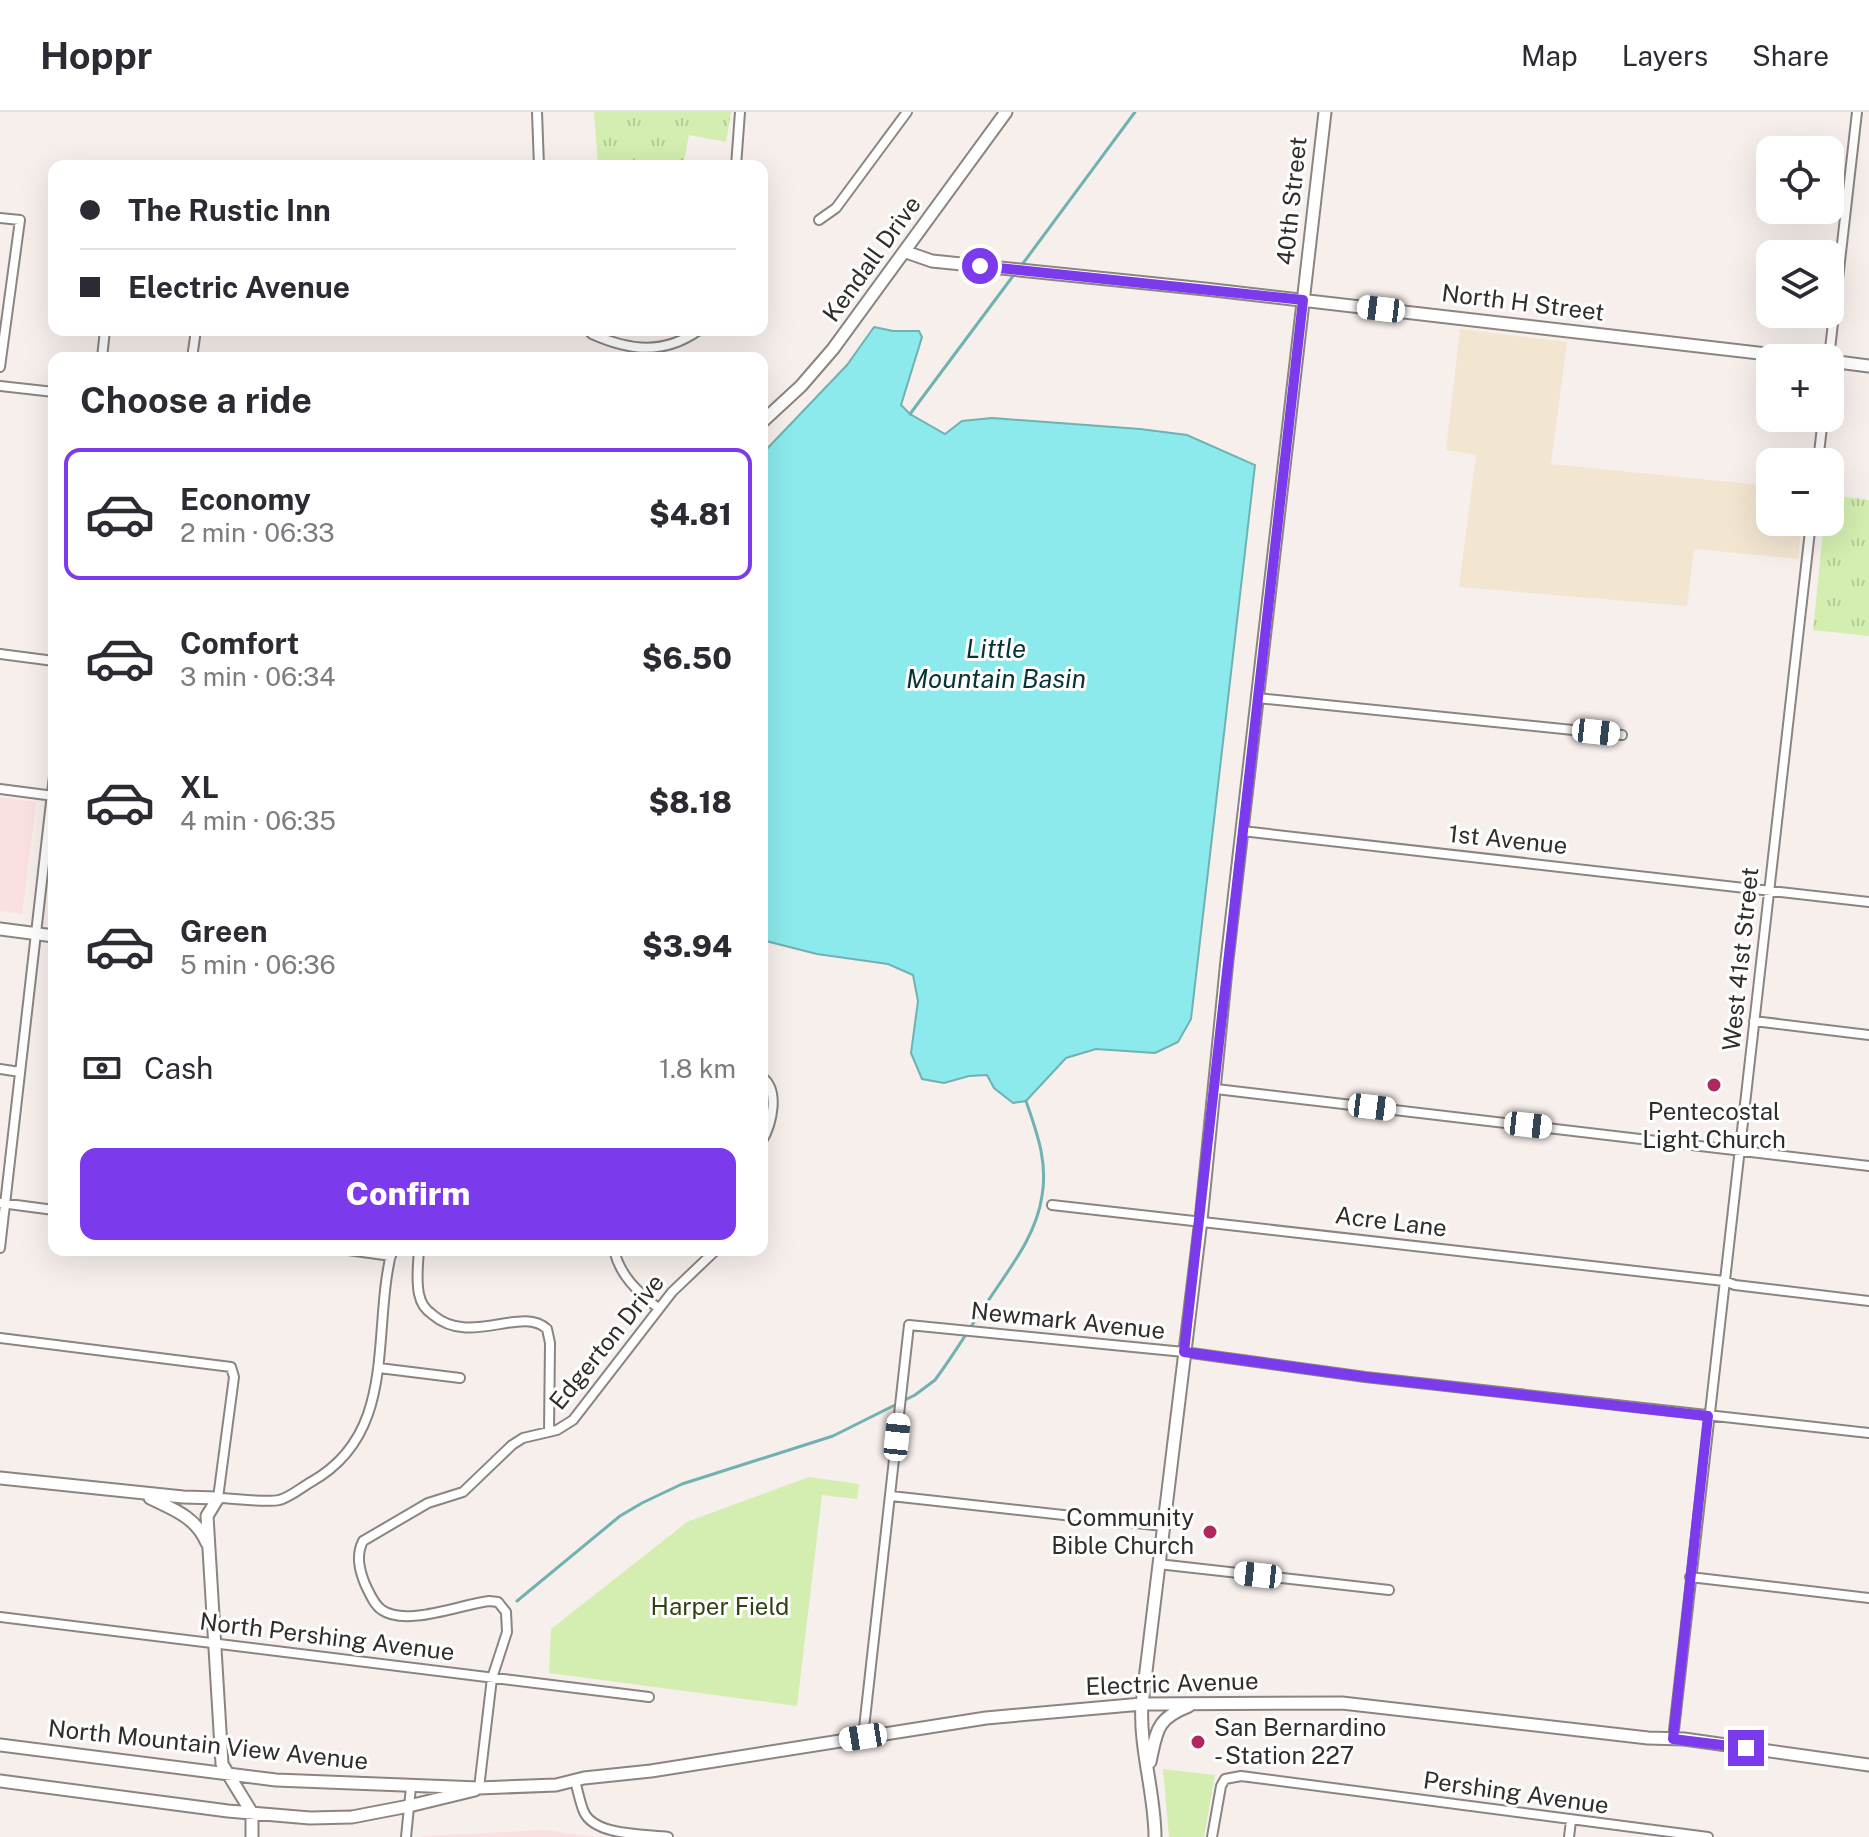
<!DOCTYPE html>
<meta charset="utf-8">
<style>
body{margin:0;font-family:"Public Sans",sans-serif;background:#f2f2f3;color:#2b2b33;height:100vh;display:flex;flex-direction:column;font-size:30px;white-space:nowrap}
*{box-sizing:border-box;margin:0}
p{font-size:26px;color:#7c7c81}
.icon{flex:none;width:44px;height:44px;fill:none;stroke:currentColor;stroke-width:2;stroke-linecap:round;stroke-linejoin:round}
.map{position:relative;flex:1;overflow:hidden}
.details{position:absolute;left:48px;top:240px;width:720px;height:904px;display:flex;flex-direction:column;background:#fff;border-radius:16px;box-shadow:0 8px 32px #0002}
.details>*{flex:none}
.banner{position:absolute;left:48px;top:48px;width:720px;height:176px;border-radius:16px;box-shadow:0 8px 32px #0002;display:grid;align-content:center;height:176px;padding:0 32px;background:#fff}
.controls{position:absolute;left:1756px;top:24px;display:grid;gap:16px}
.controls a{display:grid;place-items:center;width:88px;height:88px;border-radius:16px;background:#fff;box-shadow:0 8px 32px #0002;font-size:40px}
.end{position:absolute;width:36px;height:36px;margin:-18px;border:10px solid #7c3aed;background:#fff;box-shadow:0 0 0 4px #fff}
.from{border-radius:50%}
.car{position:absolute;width:24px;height:48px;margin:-24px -12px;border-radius:10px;box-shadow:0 0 6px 2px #0007;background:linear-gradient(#fff 24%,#345 0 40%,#fff 0 76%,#345 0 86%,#fff 0)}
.banner b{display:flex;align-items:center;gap:28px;height:76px;font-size:30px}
.banner b+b{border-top:2px solid #e1e1e2}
.banner i{width:20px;height:20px;background:#2b2b33}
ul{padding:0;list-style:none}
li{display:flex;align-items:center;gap:24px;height:132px;margin:0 16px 12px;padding:0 16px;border:4px solid transparent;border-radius:16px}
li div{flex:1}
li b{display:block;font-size:30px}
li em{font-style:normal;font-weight:800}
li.active{border-color:#7c3aed}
li>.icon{width:72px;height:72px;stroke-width:1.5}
h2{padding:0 32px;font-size:36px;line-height:96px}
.pay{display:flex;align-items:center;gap:20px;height:88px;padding:0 32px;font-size:30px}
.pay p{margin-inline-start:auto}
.button{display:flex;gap:16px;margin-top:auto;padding:16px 32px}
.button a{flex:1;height:92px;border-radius:16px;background:#7c3aed;color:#fff;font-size:32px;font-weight:800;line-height:92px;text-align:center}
header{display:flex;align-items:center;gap:48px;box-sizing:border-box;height:112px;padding:0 40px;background:#fff;border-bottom:2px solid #e1e1e2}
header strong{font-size:38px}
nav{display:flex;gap:44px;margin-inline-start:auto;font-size:28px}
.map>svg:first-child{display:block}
</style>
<header>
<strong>Hoppr</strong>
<nav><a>Map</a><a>Layers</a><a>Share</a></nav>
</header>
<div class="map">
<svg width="1869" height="1725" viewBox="0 0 1869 1725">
<defs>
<pattern id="grass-tufts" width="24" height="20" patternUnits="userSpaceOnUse" patternTransform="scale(2)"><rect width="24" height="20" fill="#d3eeb0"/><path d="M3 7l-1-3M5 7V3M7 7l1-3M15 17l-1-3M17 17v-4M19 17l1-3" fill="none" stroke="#b5cc98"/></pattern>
</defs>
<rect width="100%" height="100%" fill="#f7efec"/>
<path fill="#f2e6d1" d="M1460,217l107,13 -16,122 219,22v36h32l-4,37 -104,-10 -7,57 -228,-19 17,-132 -30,-5z"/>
<path fill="#fbe0e1" d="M0,685l36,5 -14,112 -22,-3z
M545,1718l52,7h-175l1,-1z"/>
<path fill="url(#grass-tufts)" d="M594,0h137l-5,30 -37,-7 -6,31h-85z
M1830,383l39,5v136l-56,-6 11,-108h6z"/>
<path fill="#d3eeb0" d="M809,1365l50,7 -2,15 -35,-4 -25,211 -248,-33 2,-44 136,-107z
M1163,1657l52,6 -11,62h-35z"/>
<path fill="#8ceaec" stroke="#70b1b2" stroke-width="2" d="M874,215l19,4h26l3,6 -21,68 9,9 35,20 17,-13 30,-3 148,11 47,6 68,30 -64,554 -13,23 -23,11 -59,-4 -30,9 -40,43 -13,2 -19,-15 -7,-13 -18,1 -25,7 -22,-4 -11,-26 7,-52 -5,-26 -25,-11 -71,-10 -51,-13 -4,-5v-482l85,-89z"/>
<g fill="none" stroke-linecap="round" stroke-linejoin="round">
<path stroke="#70b1b2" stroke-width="3" d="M1021,154l114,-154
M910,302l106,-142
M517,1489l103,-85 22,-13 40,-19 151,-48 82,-41 20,-15c18,-24 34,-51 51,-76 22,-34 50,-67 56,-108 6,-34 -5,-63 -16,-95"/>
<g stroke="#8b8480" stroke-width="12">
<path id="street" d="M537,0l2,54
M736,54l4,-54
M0,106l20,2 -20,147
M819,108l17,-12 71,-96
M588,218l4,4c38,17 72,21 107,-4
M102,246l3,-28
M192,246l4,-28
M1829,246l28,-246
M0,274l54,6
M1818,350l5,-44
M0,542l54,7
M1257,586l365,37
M0,677l54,7
M1242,719l627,71
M1754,909l115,14
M0,957l20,3
M762,965c18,13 10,47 0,64
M1216,977l653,77
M1,1091l53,7
M1052,1093l672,76 11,4 134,16
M0,1136l54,-472
M348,1138l43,6
M419,1138c-1,14 -3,30 0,44 2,10 6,15 14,21 37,32 89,-10 114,14l3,14 -1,89
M614,1138c6,26 24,42 44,58
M0,1226l231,29 3,10 -16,121c14,0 48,5 61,2 10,-2 23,-13 32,-18 88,-49 60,-150 81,-232
M379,1256l81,10
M891,1384l272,30
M1158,1452l231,26
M1690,1465l179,21
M0,1505l649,80
M863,1625l46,-412 275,27 181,25 504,56
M1673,1627l138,-1217
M575,1669c3,10 5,22 9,31 11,24 61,22 84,25
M479,1676l13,-110 15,-46 -1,-20 -8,-10 -9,-1c-27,3 -83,26 -107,9 -8,-5 -13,-18 -17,-26 -6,-15 -9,-29 -2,-43l65,-38 35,-11 49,-47 11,-7 34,-8 16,-10 99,-128 44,-42
M406,1725l5,-50
M1212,1725l9,-51 4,-7 16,-3 467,61
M1569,1725l2,-16"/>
</g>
<g stroke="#8b8480" stroke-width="15">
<path id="secondary" d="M906,140l26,9 273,28 597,69
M1830,249l39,5
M762,310l39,-36 32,-37 173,-237
M0,817l54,7
M0,1366l183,19 35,1
M150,1386c23,11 46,19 57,45
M218,1386l-11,18 15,248 30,49v24
M0,1633l276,35 203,8 77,-3 28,-7 67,-7 335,-53 156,-14 200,-1 306,35 36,1 185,26
M1150,1650c7,-32 6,-43 39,-56
M0,1669l228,30 82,7 42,-1 57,-11 66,-16
M1155,1725c0,-44 -16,-89 -13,-133l59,-484 26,-260 98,-848"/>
</g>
<use href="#street" stroke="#fff" stroke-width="8"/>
<use href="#secondary" stroke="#fff" stroke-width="11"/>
</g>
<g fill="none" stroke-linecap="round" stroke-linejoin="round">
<path stroke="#7c3aed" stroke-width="10" d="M980,154l323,34 -119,1052 181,25 343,39 -35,323 73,9"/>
</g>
<g fill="#b3275f" stroke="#fefefe" stroke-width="3">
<circle cx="1714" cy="973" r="8"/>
<circle cx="1210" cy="1420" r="8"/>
<circle cx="1198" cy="1630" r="8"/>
</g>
<g text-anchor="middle" stroke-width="6" stroke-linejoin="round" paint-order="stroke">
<g font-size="24" fill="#302d2b" stroke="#fefefe">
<text transform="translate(1292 89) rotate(-84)" y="8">40th Street</text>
<text transform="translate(872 147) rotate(-54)" y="8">Kendall Drive</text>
<text transform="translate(1523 191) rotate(7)" y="8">North H Street</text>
<text transform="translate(1508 728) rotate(6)" y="8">1st Avenue</text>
<text transform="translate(1741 847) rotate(-84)" y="8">West 41st Street</text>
<text transform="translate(1391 1110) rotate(7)" y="8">Acre Lane</text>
<text transform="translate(1068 1209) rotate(6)" y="8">Newmark Avenue</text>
<text transform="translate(607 1230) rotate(-51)" y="8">Edgerton Drive</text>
<text transform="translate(327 1525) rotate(7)" y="8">North Pershing Avenue</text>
<text transform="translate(1172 1572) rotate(-2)" y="8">Electric Avenue</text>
<text transform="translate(208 1633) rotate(6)" y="8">North Mountain View Avenue</text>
<text transform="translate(1516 1681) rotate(8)" y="8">Pershing Avenue</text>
</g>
<g font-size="24" fill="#302d2b" stroke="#fefefe">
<text x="1714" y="1008">Pentecostal<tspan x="1714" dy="28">Light Church</tspan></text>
<text x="1194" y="1414" text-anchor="end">Community<tspan x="1194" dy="28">Bible Church</tspan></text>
<text x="1214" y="1624" text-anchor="start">San Bernardino<tspan x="1214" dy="28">- Station 227</tspan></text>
</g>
<g font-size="24" fill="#314215" stroke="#fefefe">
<text x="720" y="1503">Harper Field</text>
</g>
<g font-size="26" font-style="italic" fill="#043435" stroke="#fefefe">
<text x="996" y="546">Little<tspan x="996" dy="30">Mountain Basin</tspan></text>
</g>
</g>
</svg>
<div class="controls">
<a><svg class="icon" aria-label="locate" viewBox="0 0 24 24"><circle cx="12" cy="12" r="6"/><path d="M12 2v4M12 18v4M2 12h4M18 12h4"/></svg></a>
<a><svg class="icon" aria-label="layers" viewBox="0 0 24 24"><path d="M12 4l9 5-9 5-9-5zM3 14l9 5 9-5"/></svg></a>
<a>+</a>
<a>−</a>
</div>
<i class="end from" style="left:980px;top:154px"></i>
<i class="end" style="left:1746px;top:1636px"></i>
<i class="car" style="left:1381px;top:197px;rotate:277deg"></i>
<i class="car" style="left:1596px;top:620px;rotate:96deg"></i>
<i class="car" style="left:1372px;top:995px;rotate:97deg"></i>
<i class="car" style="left:1528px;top:1013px;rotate:96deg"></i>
<i class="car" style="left:897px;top:1325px;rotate:6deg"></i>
<i class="car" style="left:1258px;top:1463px;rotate:276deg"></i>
<i class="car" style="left:863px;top:1625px;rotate:261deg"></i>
<div class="banner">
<b><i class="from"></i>The Rustic Inn</b>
<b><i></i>Electric Avenue</b>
</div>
<section class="details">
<h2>Choose a ride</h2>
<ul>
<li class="active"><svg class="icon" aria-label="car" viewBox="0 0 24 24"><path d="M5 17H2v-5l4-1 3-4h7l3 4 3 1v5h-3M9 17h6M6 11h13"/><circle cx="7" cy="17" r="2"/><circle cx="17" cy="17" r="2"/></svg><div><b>Economy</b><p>2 min · 06:33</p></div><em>$4.81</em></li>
<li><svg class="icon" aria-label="car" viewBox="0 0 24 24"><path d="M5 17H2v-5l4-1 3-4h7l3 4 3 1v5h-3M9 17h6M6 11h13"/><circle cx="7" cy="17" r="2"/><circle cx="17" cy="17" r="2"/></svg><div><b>Comfort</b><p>3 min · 06:34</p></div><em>$6.50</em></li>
<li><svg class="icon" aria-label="car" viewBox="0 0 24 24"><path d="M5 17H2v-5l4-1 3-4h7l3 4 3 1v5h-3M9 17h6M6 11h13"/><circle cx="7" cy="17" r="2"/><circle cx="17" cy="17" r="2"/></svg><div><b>XL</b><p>4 min · 06:35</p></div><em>$8.18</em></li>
<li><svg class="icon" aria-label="car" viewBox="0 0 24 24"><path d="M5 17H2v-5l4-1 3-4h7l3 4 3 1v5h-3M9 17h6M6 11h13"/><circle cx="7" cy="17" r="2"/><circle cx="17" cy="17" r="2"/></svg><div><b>Green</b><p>5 min · 06:36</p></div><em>$3.94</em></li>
</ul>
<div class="pay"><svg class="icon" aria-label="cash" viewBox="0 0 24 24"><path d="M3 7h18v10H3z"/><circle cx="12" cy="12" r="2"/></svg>Cash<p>1.8 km</p></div>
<div class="button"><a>Confirm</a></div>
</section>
</div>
